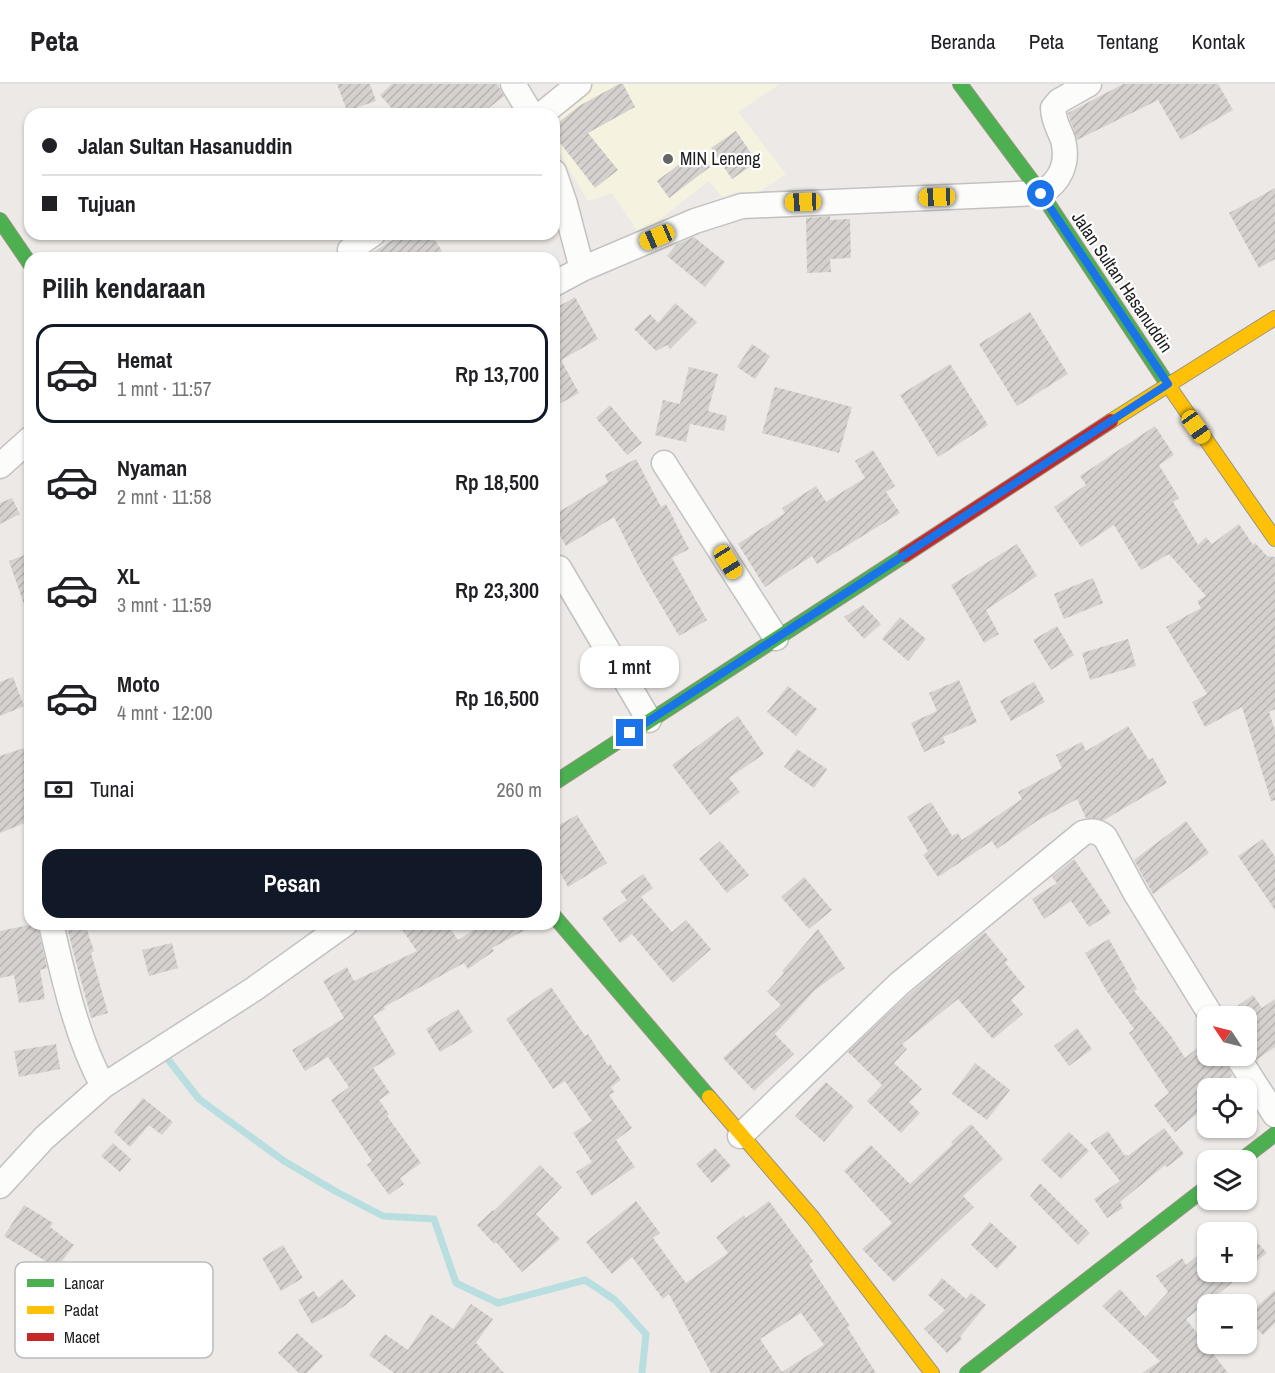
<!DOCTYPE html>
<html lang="id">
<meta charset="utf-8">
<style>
body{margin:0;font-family:"Archivo Narrow",sans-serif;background:#f6f6f6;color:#202124;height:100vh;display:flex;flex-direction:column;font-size:22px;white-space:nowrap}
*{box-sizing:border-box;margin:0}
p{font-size:20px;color:#757577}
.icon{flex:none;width:33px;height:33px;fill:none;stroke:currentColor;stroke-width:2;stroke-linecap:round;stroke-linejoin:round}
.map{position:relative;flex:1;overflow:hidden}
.sheet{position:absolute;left:24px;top:168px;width:536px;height:678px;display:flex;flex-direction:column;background:#fff;border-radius:18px;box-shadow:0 2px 4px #0004}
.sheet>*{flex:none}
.guide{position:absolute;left:24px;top:24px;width:536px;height:132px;border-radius:18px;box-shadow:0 2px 4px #0004;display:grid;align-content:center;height:132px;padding:0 18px;background:#fff}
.needle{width:39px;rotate:305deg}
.tools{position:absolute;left:1197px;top:922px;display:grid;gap:12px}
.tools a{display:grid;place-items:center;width:60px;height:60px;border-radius:12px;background:#fff;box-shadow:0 2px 4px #0004;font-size:30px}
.end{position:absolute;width:27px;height:27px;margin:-14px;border:8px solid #1a73e8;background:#fff;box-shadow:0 0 0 3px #fff}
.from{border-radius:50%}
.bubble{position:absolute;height:42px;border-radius:18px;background:#fff;box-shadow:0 2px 4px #0004;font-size:20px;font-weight:600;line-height:42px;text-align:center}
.car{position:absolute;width:18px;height:36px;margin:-18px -9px;border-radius:8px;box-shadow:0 0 4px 2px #0007;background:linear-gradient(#f5c518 24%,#345 0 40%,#f5c518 0 76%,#345 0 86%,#f5c518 0)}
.guide b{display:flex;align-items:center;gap:21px;height:57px;font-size:22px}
.guide b+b{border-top:2px solid #e0e0e0}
.guide i{width:15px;height:15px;background:#202124}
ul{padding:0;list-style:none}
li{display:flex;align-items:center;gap:18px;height:99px;margin:0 12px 9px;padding:0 6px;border:3px solid transparent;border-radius:18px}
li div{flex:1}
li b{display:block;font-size:22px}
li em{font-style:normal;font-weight:600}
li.on{border-color:#111827}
li>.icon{width:54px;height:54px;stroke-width:1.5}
h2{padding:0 18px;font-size:27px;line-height:72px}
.pay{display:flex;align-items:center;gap:15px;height:66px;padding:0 18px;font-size:22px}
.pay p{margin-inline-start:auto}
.cta{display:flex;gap:12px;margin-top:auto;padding:12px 18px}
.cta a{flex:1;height:69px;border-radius:18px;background:#111827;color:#fff;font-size:24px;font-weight:600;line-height:69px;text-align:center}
header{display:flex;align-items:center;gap:36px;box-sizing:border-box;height:84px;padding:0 30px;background:#fff;border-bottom:2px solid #e0e0e0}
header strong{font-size:28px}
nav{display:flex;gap:33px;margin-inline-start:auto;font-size:21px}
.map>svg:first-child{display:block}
</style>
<header>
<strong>Peta</strong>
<nav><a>Beranda</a><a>Peta</a><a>Tentang</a><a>Kontak</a></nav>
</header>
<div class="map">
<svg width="1275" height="1289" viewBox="0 0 1275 1289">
<defs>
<pattern id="building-hatch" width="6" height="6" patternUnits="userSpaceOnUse" patternTransform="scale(1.5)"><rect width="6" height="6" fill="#d4d1cf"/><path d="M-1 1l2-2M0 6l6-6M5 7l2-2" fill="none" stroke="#b6b3b1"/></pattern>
</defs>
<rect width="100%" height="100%" fill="#ece9e6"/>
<path fill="#f6f2e0" d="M582,0h198l-42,28 48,62 -40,27 -6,-10 -18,6 -13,-16 -69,54 -28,-42 -24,8 -34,-58v-29z"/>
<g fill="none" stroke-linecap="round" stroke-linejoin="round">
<path stroke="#b9dee0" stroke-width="7" d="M163,969l36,46 85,62 51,30 48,25 51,3 22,64 42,20 87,-23 30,20 31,34 -4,39"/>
</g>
<path fill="url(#building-hatch)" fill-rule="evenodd" d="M337,0h33l6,17 -29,10z
M392,0h105l7,12 -23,18h-84l-17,-19z
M619,0h4l12,23 -47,26 30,37 -23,18 -41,-53v-9l25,-20z
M1123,0h95l15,26 -52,30 -23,-40 -81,40 -9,-27z
M736,47l21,31 -25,17 -21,-31z
M698,66l12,17 -41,31 -12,-17z
M1275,104v71l-16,9 -30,-55z
M830,132v4l20,-1 1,39 -21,1 1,13 -24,1 -1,-55z
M403,150h28l11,17 -10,7h-69z
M694,153l31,25 -20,25 -38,-31 10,-12z
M575,213l23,42 -37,21 18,33 -25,14v-98z
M675,219l22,19 -27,27 -3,-4 -11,6 -22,-22 16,-15 8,9z
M1030,228l38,62 -51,32 -38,-62z
M752,260l18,12 -15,23 -18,-12z
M950,280l38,61 -50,32 -38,-62z
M689,283l29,7 -10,37 19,5 -3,15 -34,-7 -4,18 -31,-7 8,-35 17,4z
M775,303l77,20 -13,46 -77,-20z
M610,321l32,38 -15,12 -31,-37z
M1155,342l19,29 -15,10 20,33 -6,4 25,43 8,-8 6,7 27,-20 14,21 2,-2 12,13 8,1v152l-6,3 6,18v70l-4,1 -29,-94 -37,20 -13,-25 15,-8 -41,-67 35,-19 -4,-7 9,-5 -37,-42 -28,16 -27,-45 -33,22 -27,-40 32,-22 -6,-9z
M873,366l22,36 -9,6 14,21 -83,51 -5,-8 -47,31 -27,-43 47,-31 -3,-5 34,-22 10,16 39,-24 -10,-17z
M636,375l25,48 5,-3 23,45 -17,9 35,62 -28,16 -37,-63 -28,-56 -48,29 -12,-21v-10l54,-33 -3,-7z
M12,414l8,16 -20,10v-21z
M1017,460l20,32 -51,34 13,24 -15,9 -33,-58z
M30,469v60h-3l-18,-52z
M1093,494l10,25 -39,16 -10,-25z
M863,521l18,19 -17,15 -20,-22z
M900,533l26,22 -18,22 -26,-22z
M1057,542l17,29 -23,15 -18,-30z
M1128,555l8,27 -46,14 -8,-27z
M13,593l11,29 -24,10v-34z
M959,596l18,42 -34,15 2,6 -21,9 -13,-29 26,-12 -8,-18z
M1034,598l11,20 -34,19 -11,-20z
M788,602l29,23 -21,27 -29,-24z
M738,632l26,38 -35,24 11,14 -30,23 -38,-50z
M1128,642l21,34 4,-2 14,25 -63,37 -18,-2 -9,-19 -40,22 -40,28 -5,-8 -54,36 -15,-22 5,-4 -21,-34 24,-15 21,34 6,-3 4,7 60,-41 -4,-7 44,-24 -6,-13 26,-13 4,9z
M30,662v75l-30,12v-77z
M797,665l30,20 -13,19 -30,-21z
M577,731l30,48 -39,24 -14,-26v-33z
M1186,737l23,32 -56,41 -19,-34z
M1263,755l12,18v53l-37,-54z
M720,757l29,34 -22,18 -28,-34z
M1074,775l37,54 -22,14 -18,-26 -27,18 -12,-20 25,-16 -5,-6z
M643,790l10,14 -12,9 31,35 14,-12 25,29 -38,34 -41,-49 -12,9 -18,-25 25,-18 -7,-9z
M804,793l28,33 -23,19 -28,-32z
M34,840h3l10,44 -7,2 5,29 -26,4 -5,-28 -14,3v-47z
M66,840h19l9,27 -3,2 17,60 -17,5z
M398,840h49l11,16 25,-16h53l-44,24 2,3 -26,18 -4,-6 -80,44 1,2 -12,7 23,38 -23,14 17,25 -11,7 10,14 -2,2 34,47 -21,15 4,6 -15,11 -22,-30 5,-4 -41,-61 18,-13 -21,-30 -23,14 -13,-21 52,-32 -21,-37 24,-14 7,14 63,-30z
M818,845l27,39 -30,22 -40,44 19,20 -40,37 -31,-33 58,-53 -14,-13 17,-19 -2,-2z
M985,848l23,28 -3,3 20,24 -14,13 12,14 -30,25 -35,-40 -56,45 5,5 -13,14 28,26 -13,13 11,11 -19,20 -34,-32 15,-16 -34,-33 60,-57z
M1109,855l28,50 -3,2 37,45 14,22 16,-13 7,11h15l9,19 -4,4 6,10h-26v16l-33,27 -21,-27 15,-12 -40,-60 5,-4 -26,-36 -23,-40z
M172,859l6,25 -29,8 -7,-26z
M551,903l34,49 3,-2 20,32 2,-2 11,16 -10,7 3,5 -5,3 23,33 -16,12 19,27 -43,29 -16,-24 16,-10 -19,-29 19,-12 -27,-40 -12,8 -47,-70z
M1253,911l9,13 13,-9v48l-19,13 -10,-14v-29h-20v-3z
M458,925l15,23 -33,20 -14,-23z
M1077,944l15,21 -23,17 -15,-20z
M56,960l4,25 -41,8 -5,-26z
M975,979l35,27 -23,30 -35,-26z
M826,998l28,25 -30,35 -29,-26z
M143,1014l30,24 -11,13 -13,-10 -19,22 -16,-15z
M971,1040l32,35 -40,37 11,11 -80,75 -32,-33 30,-26 -48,-52 27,-26 39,39 43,-40 -2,-2z
M1164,1044l20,26 -17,13 -2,-2 -45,37 3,6 -16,10 -13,-19 26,-18 -30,-38 18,-12 17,25 2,-2 1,2z
M1069,1048l20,19 -28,28 -20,-19z
M113,1059l18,16 -11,13 -19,-16z
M715,1064l16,18 -19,17 -16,-19z
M540,1081l22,22 -26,27 24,25 -38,33 -26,-30 -2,2 -17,-19 16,-15 1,1z
M1040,1099l50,50 -12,12 -48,-49z
M636,1117l24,32 -7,5 33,45 42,-30 -12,-16 28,-22 2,3 23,-17 44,60 -4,3 41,62 -3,1 29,46h-165l-42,-79 -6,5 -31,-42 -20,17 -26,-32zM801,1229l23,32 -42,27 -22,-33z
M24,1121l29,18 -3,4 24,18 -17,23 -53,-32z
M990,1138l27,25 -20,22 -26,-24z
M1246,1146l21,23 -21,17z
M283,1161l20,33 -22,13 -19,-33z
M1208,1163v25h37l-35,29 -24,18 42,54h-86l18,-12 -58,-55 18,-17 25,28 23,-25 -12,-16 26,-18 4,7z
M942,1194l24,21 5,-6 15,12 -26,32 2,2 -15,14 -23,-24 21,-19 -17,-15z
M342,1195l14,17 -13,11 -31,17 -14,-24 16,-9 4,7z
M1275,1206v33l-12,12 -17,-18z
M471,1220l22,15 -17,24 28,30h-110l-25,-18 16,-21 23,16 23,-36 22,15z
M297,1249l26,23 -16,17h-8l-21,-20z"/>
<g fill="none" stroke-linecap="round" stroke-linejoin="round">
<g stroke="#c3c2c1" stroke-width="27">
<path id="street" d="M513,0l18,30
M542,30l37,-30
M554,88l11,32 17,65 -28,15
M350,166l23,-16
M582,185l113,-48 47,-15 299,-13c19,-11 28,-30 22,-53 -4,-11 -10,-20 -10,-32l6,-7 30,-17
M664,379l112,175
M0,382l30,-27
M559,484l90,152
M51,840c13,55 25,112 52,162
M1237,972l38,59
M740,1052l159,-152 184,-151c9,-3 14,-2 22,4l31,57 76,123
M0,1102l44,-48 59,-52 151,-97 91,-65"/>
</g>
<g stroke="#96947e" stroke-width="16">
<path id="fast" d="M960,0l81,109 127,192
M0,136l30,44
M554,699l351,-228
M554,832l155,181
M1240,1077l35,-27
M967,1289l241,-187"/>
</g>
<g stroke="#96947e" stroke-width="16">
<path id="slow" d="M1168,301l107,154
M1111,337l164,-103
M709,1013l104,121 119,155"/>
</g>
<g stroke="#96947e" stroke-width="16">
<path id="jam" d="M905,471l206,-134"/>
</g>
<use href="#street" stroke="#fcfcfb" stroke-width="24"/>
<use href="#fast" stroke="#4caf50" stroke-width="14"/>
<use href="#slow" stroke="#ffc107" stroke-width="14"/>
<use href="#jam" stroke="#c62828" stroke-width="14"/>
</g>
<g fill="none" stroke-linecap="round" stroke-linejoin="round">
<path stroke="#1a73e8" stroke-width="8" d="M630,649l538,-349 -127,-190"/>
</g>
<circle fill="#666564" stroke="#fff" stroke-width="2" cx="668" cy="75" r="6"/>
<g text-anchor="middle" stroke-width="4.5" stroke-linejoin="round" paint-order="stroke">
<g font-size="18" fill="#1e1e1e" stroke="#fff" text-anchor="start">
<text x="680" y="81">MIN Leneng</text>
</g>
<g font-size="18" fill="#1e1e1e" stroke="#fff">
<text transform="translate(1122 198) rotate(56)" y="6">Jalan Sultan Hasanuddin</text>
</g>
</g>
<rect x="15" y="1178" width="198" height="96" rx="9" fill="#fff" stroke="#bcbcbc" stroke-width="1.5"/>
<rect x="27" y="1195" width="27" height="8" fill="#4caf50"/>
<rect x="27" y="1222" width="27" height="8" fill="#ffc107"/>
<rect x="27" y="1249" width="27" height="8" fill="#c62828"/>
<g font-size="16" fill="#1e1e1e">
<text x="64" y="1205">Lancar</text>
<text x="64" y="1232">Padat</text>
<text x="64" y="1259">Macet</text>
</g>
</svg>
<div class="tools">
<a><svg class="needle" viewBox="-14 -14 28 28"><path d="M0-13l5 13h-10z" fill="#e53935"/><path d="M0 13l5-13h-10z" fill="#757577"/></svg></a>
<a><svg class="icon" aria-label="locate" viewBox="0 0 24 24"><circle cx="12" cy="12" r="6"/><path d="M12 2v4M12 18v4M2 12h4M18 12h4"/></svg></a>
<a><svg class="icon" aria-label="layers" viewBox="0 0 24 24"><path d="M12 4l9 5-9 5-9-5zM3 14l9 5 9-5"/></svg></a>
<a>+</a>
<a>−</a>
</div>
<i class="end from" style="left:1041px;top:110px"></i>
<i class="end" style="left:630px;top:649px"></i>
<div class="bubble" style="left:580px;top:562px;width:99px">1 mnt</div>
<i class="car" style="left:937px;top:113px;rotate:268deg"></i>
<i class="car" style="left:803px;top:118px;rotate:268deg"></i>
<i class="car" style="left:657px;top:153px;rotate:247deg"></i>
<i class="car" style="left:1196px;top:343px;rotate:145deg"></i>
<i class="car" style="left:728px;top:478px;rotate:148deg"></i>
<div class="guide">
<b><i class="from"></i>Jalan Sultan Hasanuddin</b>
<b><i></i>Tujuan</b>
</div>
<section class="sheet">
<h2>Pilih kendaraan</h2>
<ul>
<li class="on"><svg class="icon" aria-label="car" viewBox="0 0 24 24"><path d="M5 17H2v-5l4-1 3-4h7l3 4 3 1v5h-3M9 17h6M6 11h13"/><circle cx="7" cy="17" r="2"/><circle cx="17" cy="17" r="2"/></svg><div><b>Hemat</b><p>1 mnt · 11:57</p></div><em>Rp 13,700</em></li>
<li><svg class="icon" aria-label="car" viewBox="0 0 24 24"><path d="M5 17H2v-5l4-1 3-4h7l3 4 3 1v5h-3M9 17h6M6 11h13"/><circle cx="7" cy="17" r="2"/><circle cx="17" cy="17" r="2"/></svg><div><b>Nyaman</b><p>2 mnt · 11:58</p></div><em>Rp 18,500</em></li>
<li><svg class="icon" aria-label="car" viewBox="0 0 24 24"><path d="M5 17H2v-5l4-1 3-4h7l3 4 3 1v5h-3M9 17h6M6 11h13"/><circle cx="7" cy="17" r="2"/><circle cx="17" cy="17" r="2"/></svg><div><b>XL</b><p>3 mnt · 11:59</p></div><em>Rp 23,300</em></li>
<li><svg class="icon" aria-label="car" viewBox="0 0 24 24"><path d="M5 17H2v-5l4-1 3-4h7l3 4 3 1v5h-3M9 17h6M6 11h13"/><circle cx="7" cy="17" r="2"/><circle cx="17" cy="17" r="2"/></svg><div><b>Moto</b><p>4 mnt · 12:00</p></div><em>Rp 16,500</em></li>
</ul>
<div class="pay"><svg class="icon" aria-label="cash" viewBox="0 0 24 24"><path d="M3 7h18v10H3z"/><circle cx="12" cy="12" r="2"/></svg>Tunai<p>260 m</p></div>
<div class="cta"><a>Pesan</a></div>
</section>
</div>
